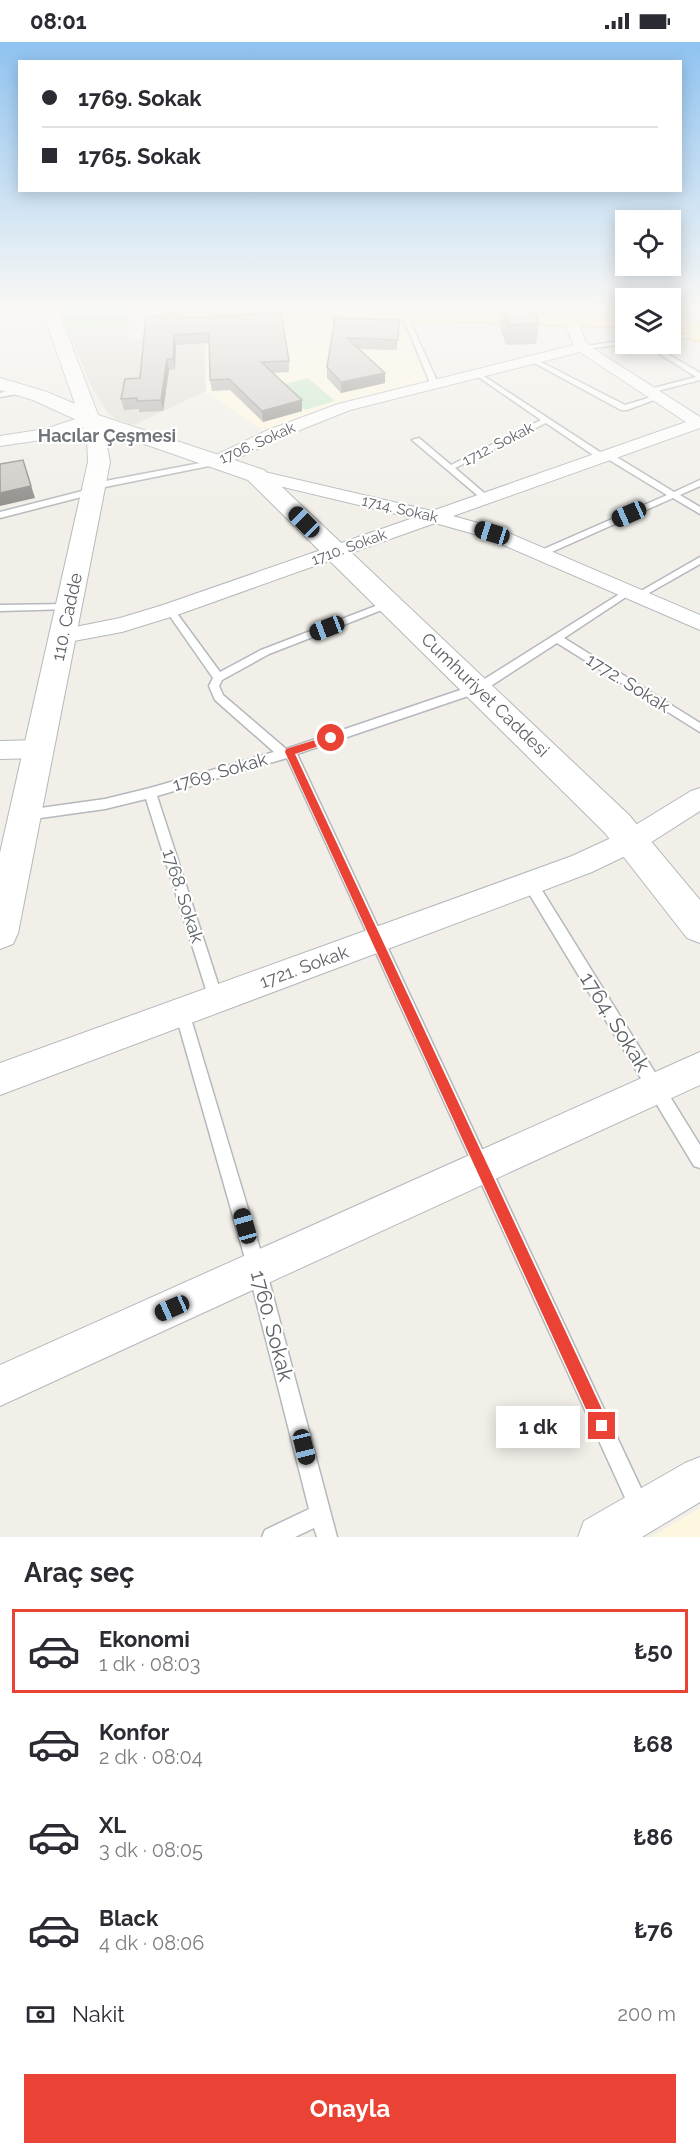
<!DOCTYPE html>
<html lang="tr">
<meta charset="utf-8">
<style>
body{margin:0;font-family:Raleway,sans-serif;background:#f2f2f3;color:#2b2b33;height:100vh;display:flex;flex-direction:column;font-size:22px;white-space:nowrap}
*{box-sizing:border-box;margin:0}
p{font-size:20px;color:#7c7c81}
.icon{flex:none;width:33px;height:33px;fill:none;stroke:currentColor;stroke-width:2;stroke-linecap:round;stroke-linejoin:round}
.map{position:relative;height:1495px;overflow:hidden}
.panel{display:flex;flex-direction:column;background:#fff;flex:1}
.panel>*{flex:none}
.hud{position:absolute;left:18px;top:18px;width:664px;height:132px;border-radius:0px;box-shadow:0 3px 15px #0003;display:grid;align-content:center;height:132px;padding:0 24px;background:#fff}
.controls{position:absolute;left:615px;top:168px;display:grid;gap:12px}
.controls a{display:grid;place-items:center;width:66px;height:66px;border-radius:0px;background:#fff;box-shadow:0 3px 15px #0003;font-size:30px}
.end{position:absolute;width:27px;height:27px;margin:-14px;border:8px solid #ea4335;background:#fff;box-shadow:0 0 0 3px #fff}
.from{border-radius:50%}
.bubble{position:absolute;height:42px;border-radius:0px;background:#fff;box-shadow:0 3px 15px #0003;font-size:20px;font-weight:700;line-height:42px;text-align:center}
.car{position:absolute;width:18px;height:36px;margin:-18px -9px;border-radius:8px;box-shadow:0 0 4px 2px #0007;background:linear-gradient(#222 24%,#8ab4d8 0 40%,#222 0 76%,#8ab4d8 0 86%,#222 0)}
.hud b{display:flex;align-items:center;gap:21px;height:57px;font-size:22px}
.hud b+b{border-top:2px solid #e1e1e2}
.hud i{width:15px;height:15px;background:#2b2b33}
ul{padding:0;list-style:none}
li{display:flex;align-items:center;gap:18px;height:84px;margin:0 12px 9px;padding:0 12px;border:3px solid transparent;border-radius:0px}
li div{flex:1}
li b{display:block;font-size:22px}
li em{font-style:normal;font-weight:700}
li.on{border-color:#ea4335}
li>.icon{width:54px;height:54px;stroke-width:1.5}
h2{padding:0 24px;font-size:27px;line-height:72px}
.pay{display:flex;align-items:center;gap:15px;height:66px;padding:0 24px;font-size:22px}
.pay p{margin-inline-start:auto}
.button{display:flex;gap:12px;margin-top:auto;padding:12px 24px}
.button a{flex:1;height:69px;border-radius:0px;background:#ea4335;color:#fff;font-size:24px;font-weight:700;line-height:69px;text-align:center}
.status{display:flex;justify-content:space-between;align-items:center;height:42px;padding:0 30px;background:#fff;direction:ltr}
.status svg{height:16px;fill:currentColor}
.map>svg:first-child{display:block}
</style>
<div class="status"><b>08:01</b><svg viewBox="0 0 49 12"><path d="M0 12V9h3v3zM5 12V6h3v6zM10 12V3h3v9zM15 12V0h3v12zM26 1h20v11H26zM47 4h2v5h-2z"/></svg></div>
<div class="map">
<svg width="700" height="1495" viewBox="0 0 700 1495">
<rect width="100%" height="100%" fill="#f1efe8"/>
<path fill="#fef7e0" d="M203,271l197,7 28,60 -81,21 -83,31 -58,-41z
M700,1466v29h-49z"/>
<path fill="#e1ded6" d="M128,282l2,16 74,-4 2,55 -72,34 -18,-6 -8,-6 -16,-25 -24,-57z"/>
<path fill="#c5e8c5" d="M71,266l60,2 -3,14 -60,7 -5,-17 2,-5z
M308,336l27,23 -30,9 -26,-24z"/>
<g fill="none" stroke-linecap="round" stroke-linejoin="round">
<path stroke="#ccccc8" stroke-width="20" stroke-dasharray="20 10" stroke-linecap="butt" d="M670,267l30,20"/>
<g stroke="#b5b8bc" stroke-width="3">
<path id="service" d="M402,272l5,1 31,68 -1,2 -7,-2z
M700,292l-2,3 -28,2v-4z
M626,298v4h2l-45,5 -3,-2z
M644,302h7l49,29v7l-54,14v-4l50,-13z
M529,316h4l92,47 33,-10 4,2 -35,13h-6l-92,-50z
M476,329l127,83 7,-1 64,39 26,-12v6l-20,9 20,12v7l-27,-16 -128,57h-6v-4l128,-56 -61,-37 -7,1 -53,-36 -91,45 35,30 -7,2 -71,-60 7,-2 32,27 90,-45 -67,-46v-2z
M24,346h3v4l-27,5v-4z
M216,418h3v4l-124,25 -4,-3 4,-3z
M94,446l4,3 -1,2 -97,25v-6z
M700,515v7l-58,33h-6l-2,-2z
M629,546l5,3 -2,2 -68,45 136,85v9l-143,-89 -74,48 -186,63 349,745 3,7 -3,7 -7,3 -7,-3 -345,-755 -130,38 66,203 -2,5 -5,2 -5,-2 -2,-5 -63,-200 -41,10 -79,11 -4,-1 -2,-4 2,-4 4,-1 79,-11 45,-11 124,-36 -59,-52 -6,-14 4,-8 -46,-66v-4h6l47,64 41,-22 125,-48h6v4l-123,48 -47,26 -3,6 4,9 63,54 189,-64z
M68,562l5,3 -2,2 -71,2v-6z
M530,835l5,2 165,266v23l-6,-2 -169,-279 -2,-4 2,-4z
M182,963l5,2 2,5 77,257 71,268h-20l-3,-9 -19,9h-33l3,-7 44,-21 -61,-240 -73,-257 2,-5z"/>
</g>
<g stroke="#b5b8bc" stroke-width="2">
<path id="minor" d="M570,274l5,1 11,25 8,7 106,68v11l-247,88 46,13 201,86v15l-215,-93 -50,-14 -258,92 -55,17 -59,11 -8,-2 -3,-5 3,-5 65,-13 43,-13 250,-87 -163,-39 -3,-4 3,-4 6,-1 176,41 254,-89 -106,-70 -230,58 -70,28 -58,28h-12l-3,-4 3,-4 58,-28 70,-26 236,-59 -11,-25z
M91,372l6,2 2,3 -2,3 -17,6 21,2 2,3 -2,3 -53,3 -48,7v-10l45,-7z
M39,698l9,2 3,7 -3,7 -9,2 -39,1v-18z
M700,746v23l-58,37 -50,24 -592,223v-32l572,-207 52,-24 67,-41z
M700,1010v33l-700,321v-41z
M700,1415v45l-58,35h-64l6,-16 101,-58z"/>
</g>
<g stroke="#b5b8bc" stroke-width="2">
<path id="tertiary" d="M41,265h16l41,108 166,55 365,345 71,85v43l-13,-5 -82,-105 -357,-353 -144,-50 6,32 -92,471 -5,11 -13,5v-96l88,-391 -1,-24 -6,-16 -48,-22 -33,-10v-12l47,14 28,12z"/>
</g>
<g stroke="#f2c960" stroke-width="3">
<path id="primary" d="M160,265h156l310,10v10l-457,-15 -6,-1z
M670,269l30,17v13l-6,-1 -24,-16z"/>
</g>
<use href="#service" fill="#fff" fill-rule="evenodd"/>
<use href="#minor" fill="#fff" fill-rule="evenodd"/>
<use href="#tertiary" fill="#fff" fill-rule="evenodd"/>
<use href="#primary" fill="#fff2af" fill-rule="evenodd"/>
</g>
<path fill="#afaea9" d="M502,265h30l7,17 -3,20 -30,1 -7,-20z
M175,274l8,2 106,43v11l-17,1 30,27v11l-39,11 -33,-32 -18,1 -2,-11v-37l-34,2 -1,24 -6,1 -6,41 -24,1v-3l-15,1 -3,-11 19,-21z
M335,276l64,2 -2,30 -38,-1 26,34 -44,10 -14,-15v-11z"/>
<path fill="#8f8d8a" d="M174,293l2,10 -1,24 -2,-10z
M167,317l2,11 -6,41 -2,-11z
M385,331v10l-44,10v-11z
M302,358v11l-39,11 -1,-11z
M23,418l12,38 -35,8v-13z"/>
<path fill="#cccac5" stroke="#8f8d8a" stroke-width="1.5" d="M502,265h30l7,17 -30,1z
M281,271l8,48 -28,1 41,38 -40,11 -33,-32 -19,1 -1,-47 -35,2 -1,24h-6l-6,41 -24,1v-3l-16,1 4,-20 15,-1 6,-62 29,-1v1h7v2z
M335,276l64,2 -1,20 -51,-2 38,35 -44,9 -14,-15z
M23,418l8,26 -31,7v-29z"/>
<linearGradient id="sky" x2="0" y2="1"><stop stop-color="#8fc3f1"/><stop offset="0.56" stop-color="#f9f8f5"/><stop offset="1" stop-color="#f9f8f5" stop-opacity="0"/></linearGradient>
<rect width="700" height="474" fill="url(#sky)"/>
<path fill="#ea4335" d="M331,693l3,1v5l-39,13 312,666 2,6 -2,5 -5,3 -6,-3 -311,-679 1,-3z"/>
<g text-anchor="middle" stroke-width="4.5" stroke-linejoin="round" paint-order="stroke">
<g font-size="15" fill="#5f6368" stroke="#fff">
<text transform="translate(257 401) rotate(-24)" y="5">1706. Sokak</text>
<text transform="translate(498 402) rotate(-27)" y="5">1712. Sokak</text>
<text transform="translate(400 467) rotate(13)" y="5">1714. Sokak</text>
<text transform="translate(349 505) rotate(-20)" y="5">1710. Sokak</text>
</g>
<g font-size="18" font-weight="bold" fill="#70757a" stroke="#fff">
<text x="107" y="400">Hacılar Çeşmesi</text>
</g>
<g font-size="18" fill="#5f6368" stroke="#fff">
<text transform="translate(67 575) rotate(-78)" y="6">110. Cadde</text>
<text transform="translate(628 641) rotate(32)" y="6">1772. Sokak</text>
<text transform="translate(485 653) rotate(44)" y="6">Cumhuriyet Caddesi</text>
<text transform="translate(220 730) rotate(-16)" y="6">1769. Sokak</text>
<text transform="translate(183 854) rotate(72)" y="6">1768. Sokak</text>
<text transform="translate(304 925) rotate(-20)" y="6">1721. Sokak</text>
</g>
<g font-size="21" fill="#5f6368" stroke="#fff">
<text transform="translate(615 980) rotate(58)" y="7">1764. Sokak</text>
<text transform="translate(272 1284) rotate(75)" y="7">1760. Sokak</text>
</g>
</g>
</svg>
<div class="controls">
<a><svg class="icon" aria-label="locate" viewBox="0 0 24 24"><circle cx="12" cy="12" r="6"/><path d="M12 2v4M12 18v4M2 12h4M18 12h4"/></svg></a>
<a><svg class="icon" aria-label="layers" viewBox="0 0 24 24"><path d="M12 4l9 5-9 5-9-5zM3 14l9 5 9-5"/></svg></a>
</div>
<i class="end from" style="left:331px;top:696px"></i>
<i class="end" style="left:602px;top:1384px"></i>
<div class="bubble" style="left:496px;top:1364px;width:84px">1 dk</div>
<i class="car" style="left:629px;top:472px;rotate:246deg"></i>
<i class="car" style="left:304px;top:480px;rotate:315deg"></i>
<i class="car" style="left:492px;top:491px;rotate:287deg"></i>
<i class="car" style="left:327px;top:586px;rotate:249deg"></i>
<i class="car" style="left:245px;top:1184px;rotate:344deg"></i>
<i class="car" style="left:172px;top:1266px;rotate:246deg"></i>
<i class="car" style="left:304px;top:1405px;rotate:166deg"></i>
<div class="hud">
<b><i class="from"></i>1769. Sokak</b>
<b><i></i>1765. Sokak</b>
</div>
</div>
<section class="panel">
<h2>Araç seç</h2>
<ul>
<li class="on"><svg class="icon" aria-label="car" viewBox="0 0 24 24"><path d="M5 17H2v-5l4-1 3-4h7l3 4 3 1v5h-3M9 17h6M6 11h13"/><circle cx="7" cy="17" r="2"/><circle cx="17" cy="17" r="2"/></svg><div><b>Ekonomi</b><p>1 dk · 08:03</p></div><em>₺50</em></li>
<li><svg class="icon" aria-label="car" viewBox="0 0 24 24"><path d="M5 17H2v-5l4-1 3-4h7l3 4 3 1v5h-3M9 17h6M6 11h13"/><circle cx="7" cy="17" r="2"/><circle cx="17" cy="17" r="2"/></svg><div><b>Konfor</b><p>2 dk · 08:04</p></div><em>₺68</em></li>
<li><svg class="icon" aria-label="car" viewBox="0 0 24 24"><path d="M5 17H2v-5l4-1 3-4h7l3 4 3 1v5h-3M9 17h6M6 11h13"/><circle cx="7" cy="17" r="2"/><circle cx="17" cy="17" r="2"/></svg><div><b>XL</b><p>3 dk · 08:05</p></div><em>₺86</em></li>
<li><svg class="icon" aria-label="car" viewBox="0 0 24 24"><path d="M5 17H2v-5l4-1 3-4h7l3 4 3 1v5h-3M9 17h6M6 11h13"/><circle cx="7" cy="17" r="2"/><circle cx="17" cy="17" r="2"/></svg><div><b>Black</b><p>4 dk · 08:06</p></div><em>₺76</em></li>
</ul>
<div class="pay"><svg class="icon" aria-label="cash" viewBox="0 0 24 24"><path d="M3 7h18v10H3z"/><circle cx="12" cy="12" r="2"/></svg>Nakit<p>200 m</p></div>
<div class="button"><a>Onayla</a></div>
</section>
